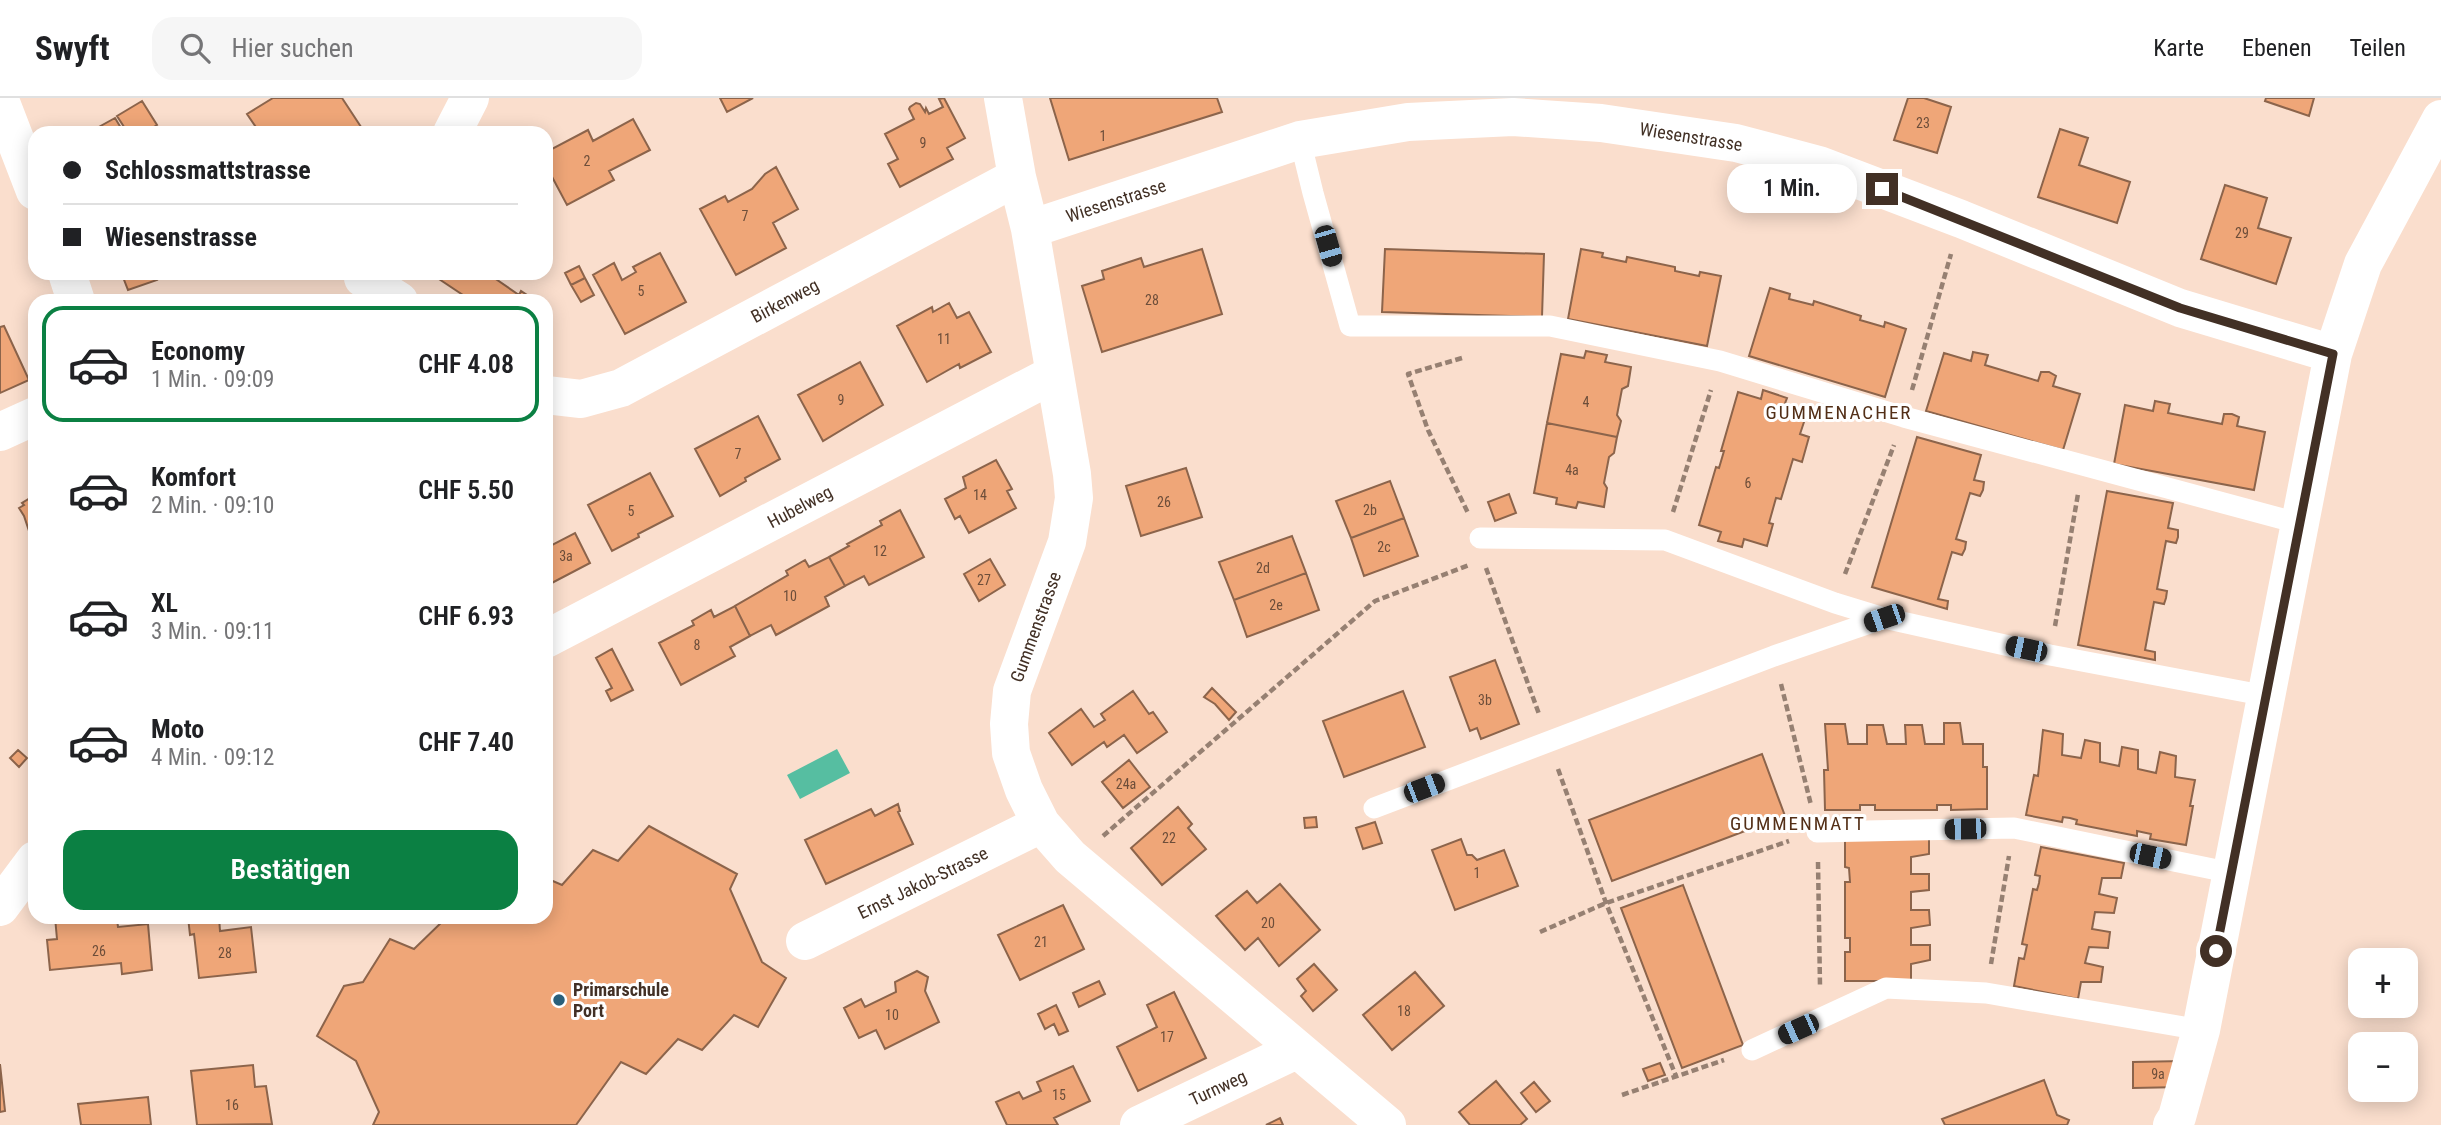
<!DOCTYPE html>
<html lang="de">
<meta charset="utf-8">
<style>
body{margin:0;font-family:"Roboto Condensed",sans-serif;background:#f6f6f6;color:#202124;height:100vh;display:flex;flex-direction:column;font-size:26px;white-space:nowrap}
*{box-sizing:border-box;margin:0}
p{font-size:23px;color:#757577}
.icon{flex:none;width:38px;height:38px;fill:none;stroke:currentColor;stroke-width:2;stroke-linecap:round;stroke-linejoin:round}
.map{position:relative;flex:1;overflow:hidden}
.details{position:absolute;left:28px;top:196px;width:525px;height:630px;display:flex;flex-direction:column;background:#fff;border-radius:21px;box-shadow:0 4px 18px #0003}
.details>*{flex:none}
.hud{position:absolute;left:28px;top:28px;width:525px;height:154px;border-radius:21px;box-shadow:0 4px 18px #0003;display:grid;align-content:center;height:154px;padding:0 35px;background:#fff}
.buttons{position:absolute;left:2348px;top:850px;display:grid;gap:14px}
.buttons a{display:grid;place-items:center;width:70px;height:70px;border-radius:14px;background:#fff;box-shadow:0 4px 18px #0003;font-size:35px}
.end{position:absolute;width:32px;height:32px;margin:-16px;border:9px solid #423025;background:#fff;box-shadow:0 0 0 4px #fff}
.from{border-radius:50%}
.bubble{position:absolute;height:49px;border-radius:21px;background:#fff;box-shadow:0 4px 18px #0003;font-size:23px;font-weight:600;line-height:49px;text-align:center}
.car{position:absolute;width:21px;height:42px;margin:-21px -10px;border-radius:9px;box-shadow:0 0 5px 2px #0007;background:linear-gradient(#222 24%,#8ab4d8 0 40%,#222 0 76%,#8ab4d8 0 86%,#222 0)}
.hud b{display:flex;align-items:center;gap:24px;height:66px;font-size:26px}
.hud b+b{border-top:2px solid #e0e0e0}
.hud i{width:18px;height:18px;background:#202124}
ul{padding:12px 0 0;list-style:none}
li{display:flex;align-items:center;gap:21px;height:116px;margin:0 14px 10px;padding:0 21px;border:4px solid transparent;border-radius:21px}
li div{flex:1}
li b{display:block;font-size:26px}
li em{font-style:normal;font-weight:600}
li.active{border-color:#0b8043}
li>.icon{width:63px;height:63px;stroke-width:1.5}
.button{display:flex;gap:14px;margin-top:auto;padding:14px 35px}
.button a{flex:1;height:80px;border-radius:21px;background:#0b8043;color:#fff;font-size:28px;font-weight:600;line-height:80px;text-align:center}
header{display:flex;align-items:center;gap:42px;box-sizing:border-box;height:98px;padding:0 35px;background:#fff;border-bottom:2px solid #e0e0e0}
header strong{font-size:33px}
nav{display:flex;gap:38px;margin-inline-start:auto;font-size:24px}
.search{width:490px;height:63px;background:#f6f6f6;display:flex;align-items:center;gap:18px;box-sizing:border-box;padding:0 24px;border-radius:21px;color:#757577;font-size:26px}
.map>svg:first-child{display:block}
</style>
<header>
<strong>Swyft</strong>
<div class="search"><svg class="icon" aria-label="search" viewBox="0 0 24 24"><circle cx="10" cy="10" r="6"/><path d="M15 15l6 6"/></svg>Hier suchen</div>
<nav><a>Karte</a><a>Ebenen</a><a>Teilen</a></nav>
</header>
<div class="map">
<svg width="2441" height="1027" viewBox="0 0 2441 1027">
<rect width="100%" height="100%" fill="#fadecd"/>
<path fill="#56bea1" d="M837,651l13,24 -50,26 -13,-24z"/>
<path fill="#efa678" stroke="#8c644b" stroke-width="2" d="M273,0h69l23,35h-105l-13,-19z
M720,0h33l-26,14z
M944,0l21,40 -18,10 6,11 -53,28 -12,-23 10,-5 -13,-25 29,-15 -5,-10 1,-2 6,-4 4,1 5,8 1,-4 3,6 14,-7 -4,-8z
M1050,0h167l5,14 -153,48z
M1908,0h16l27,9 -14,46 -43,-13z
M2266,0h48l-5,18 -44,-15z
M142,3l15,24 -13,8h-16l-11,-17z
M115,20l9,15h-36z
M633,21l17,31 -41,21 5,9 -47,25 -16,-30 -5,3v-26l42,-22 5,11z
M2060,31l28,9 -9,27 51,17 -13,41 -79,-26z
M776,69l22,42 -25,14 13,25 -50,27 -36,-66 25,-13 3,6 24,-13 13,-15z
M2225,87l42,13 -9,30 33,10 -15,46 -75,-25z
M1202,151l20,65 -120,38 -20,-66 22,-7 -2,-8 39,-13 3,9z
M1385,151l159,5 -2,63 -160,-5z
M1581,151l22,4 -1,4 24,5 1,-5 48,10v4l24,5 1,-4 21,4 -14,70 -139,-27z
M660,155l26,49 -61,32 -32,-59 21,-12 8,17 14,-8 -3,-5z
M579,168l6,12 -14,7 -6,-12z
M135,175h19l3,7 -29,10 -5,-13z
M439,175h48l32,22 2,-4 15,10h-64l-36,-24z
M585,180l9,17 -13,7 -10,-17z
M1770,190l20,6 -1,5 24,6 1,-4 47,15 -1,4 24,7 1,-5 21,7 -21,68 -136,-41z
M949,205l8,15 12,-6 22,40 -31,16 -1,-4 -32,18 -30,-56 35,-19 1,5z
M4,228l25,54 -29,13v-66z
M1586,253l21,4 -2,7 26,5 -3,19 -6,3 -5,26 4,6 -4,16 -70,-14 14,-69 23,4z
M1973,254l15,3 -3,10 53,16 3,-9h8l7,4 -3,10 27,8 -17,56 -137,-39 18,-58 27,8z
M860,264l23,43 -60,36 -25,-46z
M1763,292l24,8 -3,8 23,7 -7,21 9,3 -7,25 -9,-3 -12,40 -5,-1 -7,25 4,1 -6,22 -23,-7 -2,8 -24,-6 3,-9 -22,-7 17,-58 3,1 5,-17h-3l17,-59 23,7z
M2155,303l15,3 -2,9 54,11 2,-10h8l7,3 -2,9 28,6 -11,58 -140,-26 11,-59 28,6z
M758,318l22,43 -35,19 1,3 -26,15 -25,-47z
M1547,325l70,14 -3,16 -5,4 -5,26 3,5 -3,19 -26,-5 -2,6 -20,-4 1,-6 -23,-5z
M1917,339l64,18 -7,25 10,2 -1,8 -3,6 -10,-3 -14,46 10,3 -1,7 -3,6 -10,-3 -14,47 10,2 -1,8 -75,-22z
M996,362l16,29 -5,2 9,17 -47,25 -9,-17 -5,3 -10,-20 21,-11 -3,-11z
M1186,370l16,49 -61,19 -15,-50z
M650,375l23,43 -35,18 1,3 -27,14 -24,-46z
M1390,383l14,37 -53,20 -15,-37z
M2107,393l66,12 -5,25 10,2v7l-2,6 -10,-2 -9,48 10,2 -1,7 -2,6 -10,-2 -9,48 10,2v8l-77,-15z
M1509,396l7,19 -21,8 -7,-19z
M35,397v54l-11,-33 -5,-8 5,-3 -2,-2z
M900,412l24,47 -55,28 -5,-9 -19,10 -16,-29 20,-11 -2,-2 35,-19 -2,-4z
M1404,420l14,38 -54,20 -13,-38z
M575,435l15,30 -44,23v-38z
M1292,438l14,37 -72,27 -15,-38z
M829,459l16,29 -20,11 4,9 -53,29 -5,-10 -21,11 -15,-30 53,-31 -2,-4 19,-11 4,7z
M990,461l15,26 -26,16 -15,-27z
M1306,475l13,37 -72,27 -13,-37z
M735,508l15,30 -20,11 5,9 -54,29 -22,-42 35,-18 -2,-4 19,-11 3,7z
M612,551l21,41 -22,11 -5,-10 6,-3 -16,-30z
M1495,562l24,64 -38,15 -4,-11 -7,3 -20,-54z
M1212,590l24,24 -7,8 -14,-16 -11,-7z
M1133,593l16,23 4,-2 14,20 -30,21 -13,-18 -17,12 -3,-5 -32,23 -23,-32 32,-24 13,18 11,-7 -4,-6z
M1403,593l22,56 -81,30 -21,-56z
M1944,625h16l3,21h20v23h4v42l-36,1v-5h-14v5h-62v-5h-15v5h-35l-1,-40h4l-3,-46h20l3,20h19v-19h16l4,19h19l-1,-19h17l3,19h19z
M2043,632l20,4 -1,21 19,3 4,-18 15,3v19l19,4 3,-19 16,3v19l18,4 4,-21 16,4 -1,21 20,3 -5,26h3l-7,39 -36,-6 1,-5 -14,-3v5l-61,-12 1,-4 -7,-2 -7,-1 -1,5 -36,-7 8,-40 4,1z
M18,652l9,8 -8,9 -9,-9z
M1762,656l23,62 -173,65 -23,-61z
M1129,662l21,27 -27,21 -21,-26z
M898,706l2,7 -2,1 15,32 -87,40 -21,-44 66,-31 4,7z
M1178,709l14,17 -4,4 18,21 -44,36 -31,-37z
M1316,719l1,10 -12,1 -1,-10z
M1375,724l7,21 -19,6 -7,-21z
M649,728l88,48 -7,15 32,73 24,16 -28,49 -24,-12 -32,35 -24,-11 -32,35 -25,-12 -45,63h-203l6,-13 -23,-51 -39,-25 27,-50 19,-4 27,-43 24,10 33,-32h99v-39l16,7 31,-35 25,11z
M1845,740l84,1v15l-18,3v17h18v16l-18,2v18h18l1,15 -19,3v17h19v15l-19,4v17h-66v-29h5v-14h-5v-56h5l-1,-14 -4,-1z
M1461,741l6,16h5l5,5 27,-10 14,36 -63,24 -23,-60z
M2041,749l83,16 -3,15h-19l-3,16 18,4 -3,15 -19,-1 -3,17 18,3 -2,16 -19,-1 -4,16 18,4 -2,15h-20l-3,17 -64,-13 5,-28 5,1 3,-14 -5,-1 11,-55 4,1 2,-7 1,-7 -5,-1z
M1280,786l40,46 -41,36 -21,-28 -13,12 -29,-34 31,-25 10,12z
M1683,787l60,160 -61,23 -61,-160z
M1063,807l21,44 -64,31 -22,-45z
M55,819h69l-7,2 1,8 30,-3 4,46 -30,4 -1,-11 -71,7 -3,-30 10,-1z
M188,819h31l1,14 31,-4 5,45 -57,6 -5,-44 -4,1z
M1314,866l23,26 -24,21 -12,-15 5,-5 -9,-12z
M917,873l11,6 -3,14 14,31 -54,27 -9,-19 -17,8 -15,-30 17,-9 4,8 31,-15 -1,-10z
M1415,874l29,34 -52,44 -29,-35z
M1099,883l6,13 -26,13 -6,-14z
M1174,894l32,66 -68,33 -21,-44 40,-20 -10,-22z
M1056,907l12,26 -9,4 -5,-11 -9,5 -7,-15z
M2183,963l-1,26 -49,1v-26z
M1660,965l5,12 -17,6 -5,-12z
M0,966l5,47 -5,1z
M253,967l2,22 11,-1 6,38 -75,1 -6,-54z
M1073,968l17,35 -36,17 4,7h-51l-11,-23 23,-10 4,7 18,-8 -4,-9z
M2044,982l13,35 12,5 -2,5h-122l-3,-6z
M1496,983l31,38 -7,6h-50l-11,-13z
M1534,984l16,19 -14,11 -15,-19z
M148,999l3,28h-70l-3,-21z
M1280,1020l3,7h-17z"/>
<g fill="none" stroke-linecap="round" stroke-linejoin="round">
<path stroke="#968072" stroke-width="4.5" stroke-dasharray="7 3.5" stroke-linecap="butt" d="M1462,260l-54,16 20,56 40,83
M1912,292l39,-136
M1673,414l38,-122
M1486,470l53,146
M1845,476l49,-129
M2055,528l23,-132
M1781,586l30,121
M1558,671l48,134 70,173
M1103,738l272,-235 94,-36
M1818,764l2,124
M1540,834l66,-29 183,-62
M1991,866l18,-108
M1622,997l102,-35"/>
<path stroke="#fff" stroke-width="21" d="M1300,42l13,53 37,133h200l170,35 184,56 397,107
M1480,440l185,2 170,63 49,15 166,37 217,41
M1374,710l400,-152 110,-38
M1817,734l197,-4 218,45
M1752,952l134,-62 100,5 215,37"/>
<path stroke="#fff" stroke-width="38" d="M1003,0l14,79 13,52 42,245 2,24 -7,44 -55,149 -3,33 2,29 13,37 17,34 29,33 317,268
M0,2l35,91
M452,35l18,-35
M1030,131l270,-89 108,-18 105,-5 88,6 135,20 83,22 142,54 219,89 153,46
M67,175l9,28
M363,180l36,23
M546,297l35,4 40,-11 396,-211
M0,334l35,-16
M546,541l508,-265
M0,809l35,-47
M805,843l236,-117
M1139,1027l157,-75
M2172,1027l5,-8 24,-87 132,-676 30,-90 78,-145"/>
</g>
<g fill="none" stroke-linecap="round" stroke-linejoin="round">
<path stroke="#423025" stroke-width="9" d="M1882,91l298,119 153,46 -117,597"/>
</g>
<circle fill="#295f7a" stroke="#fff" stroke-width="2.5" cx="559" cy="902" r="7"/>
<g text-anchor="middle" stroke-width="6" stroke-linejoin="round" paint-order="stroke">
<g font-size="14" fill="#6d4e3a">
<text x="1923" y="30">23</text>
<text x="1103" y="43">1</text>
<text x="923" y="50">9</text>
<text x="587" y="68">2</text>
<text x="745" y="123">7</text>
<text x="2242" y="140">29</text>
<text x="641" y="198">5</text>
<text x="1152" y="207">28</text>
<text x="944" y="246">11</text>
<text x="841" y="307">9</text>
<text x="1586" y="309">4</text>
<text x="738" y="361">7</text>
<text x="1572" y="377">4a</text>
<text x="1748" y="390">6</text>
<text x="980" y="402">14</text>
<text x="1164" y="409">26</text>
<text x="1370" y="417">2b</text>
<text x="631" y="418">5</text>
<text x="1384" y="454">2c</text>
<text x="880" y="458">12</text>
<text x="566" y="463">3a</text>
<text x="1263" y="475">2d</text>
<text x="984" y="487">27</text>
<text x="790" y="503">10</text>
<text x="1276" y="512">2e</text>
<text x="697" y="552">8</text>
<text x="1485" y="607">3b</text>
<text x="1126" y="691">24a</text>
<text x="1169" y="745">22</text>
<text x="1477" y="780">1</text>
<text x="1268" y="830">20</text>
<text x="1041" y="849">21</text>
<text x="99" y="858">26</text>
<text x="225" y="860">28</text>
<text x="1404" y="918">18</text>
<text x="892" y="922">10</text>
<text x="1167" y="944">17</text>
<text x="2158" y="981">9a</text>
<text x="1059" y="1002">15</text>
<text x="232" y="1012">16</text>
</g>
<g font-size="18" fill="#423025" stroke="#fff">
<text transform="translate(1691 39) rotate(9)" y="6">Wiesenstrasse</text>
<text transform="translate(1116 103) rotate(-18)" y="6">Wiesenstrasse</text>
<text transform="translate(785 203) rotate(-28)" y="6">Birkenweg</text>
<text transform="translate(800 409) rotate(-28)" y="6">Hubelweg</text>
<text transform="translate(1036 529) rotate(-70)" y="6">Gummenstrasse</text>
<text transform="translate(923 785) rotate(-26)" y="6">Ernst Jakob-Strasse</text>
<text transform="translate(1218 990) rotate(-25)" y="6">Turnweg</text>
</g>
<g font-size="18" font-weight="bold" fill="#423025" stroke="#fff" text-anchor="start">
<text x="573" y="898">Primarschule<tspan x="573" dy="21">Port</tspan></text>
</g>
<g font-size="19" letter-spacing="2" fill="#532f17" stroke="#fff">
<text x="1839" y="321">GUMMENACHER</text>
<text x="1798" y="732">GUMMENMATT</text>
</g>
</g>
</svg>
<div class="buttons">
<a>+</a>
<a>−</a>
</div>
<i class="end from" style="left:2216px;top:853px"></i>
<i class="end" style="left:1882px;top:91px"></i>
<div class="bubble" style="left:1727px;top:66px;width:130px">1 Min.</div>
<i class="car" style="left:1328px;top:148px;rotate:164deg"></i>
<i class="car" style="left:1884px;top:520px;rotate:251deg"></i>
<i class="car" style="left:2026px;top:551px;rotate:282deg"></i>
<i class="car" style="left:1424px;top:690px;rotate:69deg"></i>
<i class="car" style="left:1965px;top:731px;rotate:269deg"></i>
<i class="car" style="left:2150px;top:758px;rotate:102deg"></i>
<i class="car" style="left:1798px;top:931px;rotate:246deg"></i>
<div class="hud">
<b><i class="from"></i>Schlossmattstrasse</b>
<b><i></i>Wiesenstrasse</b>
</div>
<section class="details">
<ul>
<li class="active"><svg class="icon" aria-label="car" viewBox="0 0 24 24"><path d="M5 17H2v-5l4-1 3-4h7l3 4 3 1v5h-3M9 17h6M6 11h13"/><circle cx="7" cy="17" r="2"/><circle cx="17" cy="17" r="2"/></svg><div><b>Economy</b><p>1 Min. · 09:09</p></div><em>CHF 4.08</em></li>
<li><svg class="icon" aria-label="car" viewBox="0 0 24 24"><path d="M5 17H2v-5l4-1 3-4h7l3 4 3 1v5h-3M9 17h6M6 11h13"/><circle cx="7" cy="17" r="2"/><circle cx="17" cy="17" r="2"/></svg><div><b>Komfort</b><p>2 Min. · 09:10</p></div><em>CHF 5.50</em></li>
<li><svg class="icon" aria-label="car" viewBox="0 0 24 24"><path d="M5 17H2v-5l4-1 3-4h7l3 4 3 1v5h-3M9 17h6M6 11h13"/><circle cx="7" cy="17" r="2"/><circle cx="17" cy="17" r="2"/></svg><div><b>XL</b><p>3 Min. · 09:11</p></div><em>CHF 6.93</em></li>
<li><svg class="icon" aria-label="car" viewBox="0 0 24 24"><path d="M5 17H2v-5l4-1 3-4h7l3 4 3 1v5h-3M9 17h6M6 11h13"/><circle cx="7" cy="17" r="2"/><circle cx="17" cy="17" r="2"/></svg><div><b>Moto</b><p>4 Min. · 09:12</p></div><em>CHF 7.40</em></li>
</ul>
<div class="button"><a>Bestätigen</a></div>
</section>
</div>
